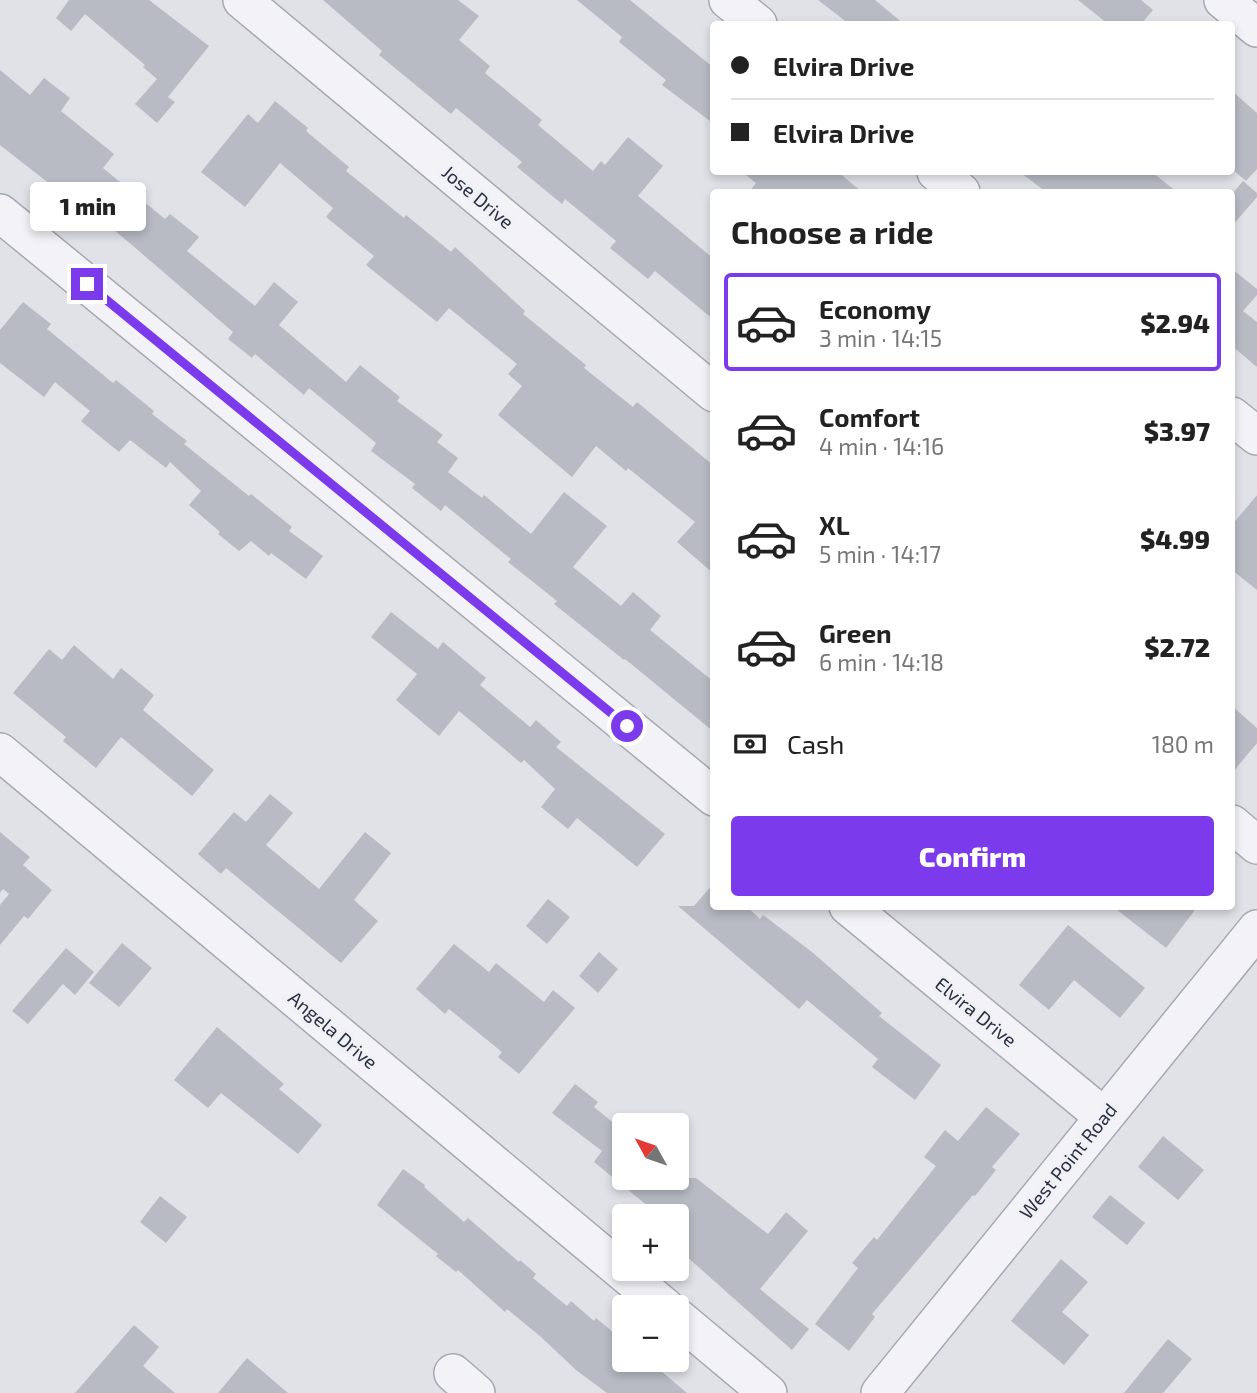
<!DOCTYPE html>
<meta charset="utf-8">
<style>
body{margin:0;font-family:"Exo 2",sans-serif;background:#f6f6f6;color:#222;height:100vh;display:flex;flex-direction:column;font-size:26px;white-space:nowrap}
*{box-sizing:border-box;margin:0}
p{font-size:23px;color:#767676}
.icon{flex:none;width:38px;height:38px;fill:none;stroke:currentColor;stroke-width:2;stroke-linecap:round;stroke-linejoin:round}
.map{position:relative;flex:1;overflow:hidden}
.details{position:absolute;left:710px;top:189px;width:525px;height:721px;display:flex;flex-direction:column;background:#fff;border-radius:7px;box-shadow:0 4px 10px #0003}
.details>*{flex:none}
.banner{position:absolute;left:710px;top:21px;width:525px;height:154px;border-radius:7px;box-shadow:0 4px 10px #0003;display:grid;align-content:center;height:154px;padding:0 21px;background:#fff}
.needle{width:46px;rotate:310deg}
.fabs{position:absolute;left:612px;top:1113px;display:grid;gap:14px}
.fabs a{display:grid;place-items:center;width:77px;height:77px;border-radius:7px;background:#fff;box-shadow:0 4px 10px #0003;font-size:35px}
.end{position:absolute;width:32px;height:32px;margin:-16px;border:9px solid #7c3aed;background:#fff;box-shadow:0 0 0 4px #fff}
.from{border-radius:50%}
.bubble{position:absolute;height:49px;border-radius:7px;background:#fff;box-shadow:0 4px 10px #0003;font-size:23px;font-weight:800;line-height:49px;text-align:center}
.banner b{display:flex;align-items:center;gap:24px;height:66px;font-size:26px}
.banner b+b{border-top:2px solid #e0e0e0}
.banner i{width:18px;height:18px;background:#222}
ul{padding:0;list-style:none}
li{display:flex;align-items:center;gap:21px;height:98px;margin:0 14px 10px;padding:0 7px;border:4px solid transparent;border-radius:7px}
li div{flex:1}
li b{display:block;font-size:26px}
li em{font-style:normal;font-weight:800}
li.active{border-color:#7c3aed}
li>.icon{width:63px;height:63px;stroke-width:1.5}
h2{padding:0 21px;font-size:32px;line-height:84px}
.pay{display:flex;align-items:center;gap:18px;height:77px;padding:0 21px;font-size:26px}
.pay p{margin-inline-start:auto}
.action{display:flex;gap:14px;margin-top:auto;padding:14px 21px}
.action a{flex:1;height:80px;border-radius:7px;background:#7c3aed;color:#fff;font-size:28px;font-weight:800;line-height:80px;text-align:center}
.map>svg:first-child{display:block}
</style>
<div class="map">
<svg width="1257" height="1393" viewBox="0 0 1257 1393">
<rect width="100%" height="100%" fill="#e0e2e8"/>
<path fill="#b8bbc4" d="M69,0h80l60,46 -41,51 7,5 -18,21 -22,-19 22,-25 -14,-12 2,-2 -60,-51 -14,17 -15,-13z
M323,0h135l21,16 -20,24 31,26 -5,7 57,47 -4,5 55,46 8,-10 4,4 23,-28 35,29 -25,30 76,63v61l-59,-49 -7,8 -38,-31 6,-7 -51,-42 -3,5 -45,-37 5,-5 -66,-54 -5,6 -72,-59 3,-4z
M577,0h53l84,68v56l-52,-39 4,-5 -47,-38 3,-5z
M818,0h57l29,24h-55z
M1078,0h63l12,10 -12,14h-33z
M0,70l30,25 14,-17 26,20 -9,13 53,43 -11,14 62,51 5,-5 29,23 -12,14 68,55 19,-24 24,20 -19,23 67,57 14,-17 40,32 -3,4 46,34 -6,7 21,16 -10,14 34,26 2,-3 47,39 33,-42 43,34 -34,41 48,39 12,-14 28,24 -11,14 64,52v50l-89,-73 -1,1 -70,-56 3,-3 -49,-39 3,-3 -66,-54 -4,6 -29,-23 3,-4 -44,-33 5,-8 -67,-55 -5,7 -49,-41 -3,4 -24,-19 5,-7 -94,-81 -62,-52 -3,4 -74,-58z
M1232,91l25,22v56l-11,12 -14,-12z
M275,101l33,27 -2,3 43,36 -3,4 58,47 2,-3 45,37 4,-5 70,64 -2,3 63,51 -2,3 49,39 4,-5 77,64v108l-37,-32 18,-20 -67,-54 -2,3 -30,-25 -24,31 -74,-62 24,-29 -14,-12 9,-10 -68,-56 -12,14 -71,-57 8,-9 -48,-39 7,-9 -53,-45 -35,44 -44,-35 47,-58 10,9z
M742,172h96l24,20h-113l7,-9z
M1020,172h132l25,20h-131z
M1243,181l14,12v4l-25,29v-32z
M1232,269l25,20v6l-14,16 14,11v45l-25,-21z
M23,302l28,22 -4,5 66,54 3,-3 38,31 -2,3 35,27 -3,3 65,52 2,-2 41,33 -3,4 34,25 -17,23 -35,-26 -2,3 -18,-15 -12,10 -21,-17 2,-2 -31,-27 12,-14 -31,-29 -4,6 -36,-28 -11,12 -38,-31 9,-10 -35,-29 -11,15 -44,-34v-33z
M1257,495v95l-25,-20v-45z
M391,612l47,37 5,-7 43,36 -6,7 50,42 6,-7 25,22 -5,5 109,87 -28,33 -60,-49 -9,11 -27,-22 14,-18 -31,-29 -3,3 -62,-52 -20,25 -43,-36 21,-26 -46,-37z
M74,645l39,34 8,-11 33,27 -11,15 71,60 -22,26 -71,-59 -25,31 -33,-27 3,-4 -53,-44 36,-44 13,11z
M1232,706l25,22v15l-25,30z
M270,794l23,19 -27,32 53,44 46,-57 26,21 -37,47 24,21 -37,42 -115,-95 -5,6 -23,-20 36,-42 12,10z
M0,832l30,25 -7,8 29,25 -24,29 -4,-3 -24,29v-40l9,-11 -6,-5 -3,4z
M714,883v23h32l14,13 3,-4 49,37 70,61 -3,3 62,49 -26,35 -43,-33 6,-8 -71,-59 -8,9 -121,-103h16z
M548,899l22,18 -23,27 -21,-18z
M1112,906h86l-32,42z
M1068,925l77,63 -25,30 -46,-38 -25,30 -30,-25z
M122,943l30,25 -33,39 -30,-24z
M454,944l35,28 7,-9 48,39 9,-12 22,18 -56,66 -21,-17 4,-5 -53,-43 -4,5 -29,-25z
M66,948l28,24 -19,23 -12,-11 -35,40 -16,-13z
M599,952l19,17 -20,24 -19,-17z
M217,1027l67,57 -5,5 43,36 -24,29 -77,-61 -13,15 -34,-28z
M575,1084l23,18 -4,5 27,22 4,-5v54h71l72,56 18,-22 22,19 -48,58 49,40 -17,21 -115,-102v-32h-17l-66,-54 8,-11 -50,-38z
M986,1107l34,27 -28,33 4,3 -21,26 -2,-1 -101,119 3,3 -26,34 -34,-27 43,-56 -6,-5 22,-26 3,3 59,-74 -12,-9 21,-27 13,11z
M1163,1136l41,34 -26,30 -40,-33z
M403,1169l22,16 -1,2 40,35 4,-4 51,44 1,-2 16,14 -3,4 34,28 4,-5 23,20 2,-3 29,24v18h23l39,33h-80l-31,-23 -35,-33 -34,-28 -2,3 -47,-42 -2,2 -20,-16 2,-2 -61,-49z
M1110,1195l35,28 -18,22 -35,-28z
M160,1196l27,21 -21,26 -26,-21z
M1061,1259l27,23 -26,30 27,23 -25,30 -53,-44z
M134,1325l25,22 -16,19 32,27h-100z
M1168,1339l24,20 -29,34h-39z
M247,1358l41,35h-70z"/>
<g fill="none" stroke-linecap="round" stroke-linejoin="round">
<g stroke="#a6a8b2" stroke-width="40">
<path id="minor" d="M242,0l472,393
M728,0l30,24
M1223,0l34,28
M936,172l25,20
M0,213l714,584
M1232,416l25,20
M0,752l665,555
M1232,824l25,21
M848,906l256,211
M677,1317l91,76
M453,1373l23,20
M880,1393l377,-464"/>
</g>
<use href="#minor" stroke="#f3f3f7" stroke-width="37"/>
</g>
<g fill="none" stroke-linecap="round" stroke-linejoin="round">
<path stroke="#7c3aed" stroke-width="9" d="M87,284l540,442"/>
</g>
<g text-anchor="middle" stroke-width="6" stroke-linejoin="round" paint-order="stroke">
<g font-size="19" fill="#2a2e3e" stroke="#f0f1f6">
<text transform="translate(478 197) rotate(40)" y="7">Jose Drive</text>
<text transform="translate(976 1012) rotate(39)" y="7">Elvira Drive</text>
<text transform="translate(333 1030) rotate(40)" y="7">Angela Drive</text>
<text transform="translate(1068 1161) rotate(-51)" y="7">West Point Road</text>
</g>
</g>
</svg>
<div class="fabs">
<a><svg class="needle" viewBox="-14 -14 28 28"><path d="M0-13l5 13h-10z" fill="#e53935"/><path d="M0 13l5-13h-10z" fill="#767676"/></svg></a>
<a>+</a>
<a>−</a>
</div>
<i class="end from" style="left:627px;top:726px"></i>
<i class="end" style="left:87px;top:284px"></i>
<div class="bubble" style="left:30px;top:182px;width:116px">1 min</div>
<div class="banner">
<b><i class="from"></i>Elvira Drive</b>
<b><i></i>Elvira Drive</b>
</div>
<section class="details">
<h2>Choose a ride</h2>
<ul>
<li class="active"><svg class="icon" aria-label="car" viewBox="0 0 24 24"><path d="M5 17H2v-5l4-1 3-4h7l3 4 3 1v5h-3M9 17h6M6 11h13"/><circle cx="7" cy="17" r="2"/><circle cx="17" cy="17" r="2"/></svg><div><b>Economy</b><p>3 min · 14:15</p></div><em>$2.94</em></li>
<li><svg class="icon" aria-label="car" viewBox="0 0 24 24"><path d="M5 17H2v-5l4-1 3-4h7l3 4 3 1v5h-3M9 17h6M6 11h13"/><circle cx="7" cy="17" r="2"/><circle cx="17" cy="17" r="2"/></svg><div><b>Comfort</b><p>4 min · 14:16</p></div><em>$3.97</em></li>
<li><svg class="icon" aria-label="car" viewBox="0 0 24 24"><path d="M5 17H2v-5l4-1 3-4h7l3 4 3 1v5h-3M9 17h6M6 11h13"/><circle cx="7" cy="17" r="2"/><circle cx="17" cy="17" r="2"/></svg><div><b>XL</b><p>5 min · 14:17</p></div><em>$4.99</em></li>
<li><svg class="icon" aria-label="car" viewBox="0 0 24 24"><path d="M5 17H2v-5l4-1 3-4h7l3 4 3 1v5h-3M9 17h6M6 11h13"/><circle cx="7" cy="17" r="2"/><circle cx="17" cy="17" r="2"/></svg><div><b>Green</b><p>6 min · 14:18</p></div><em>$2.72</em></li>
</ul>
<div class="pay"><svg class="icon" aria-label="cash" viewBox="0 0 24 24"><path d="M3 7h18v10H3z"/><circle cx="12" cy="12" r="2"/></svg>Cash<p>180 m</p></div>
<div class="action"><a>Confirm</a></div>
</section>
</div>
